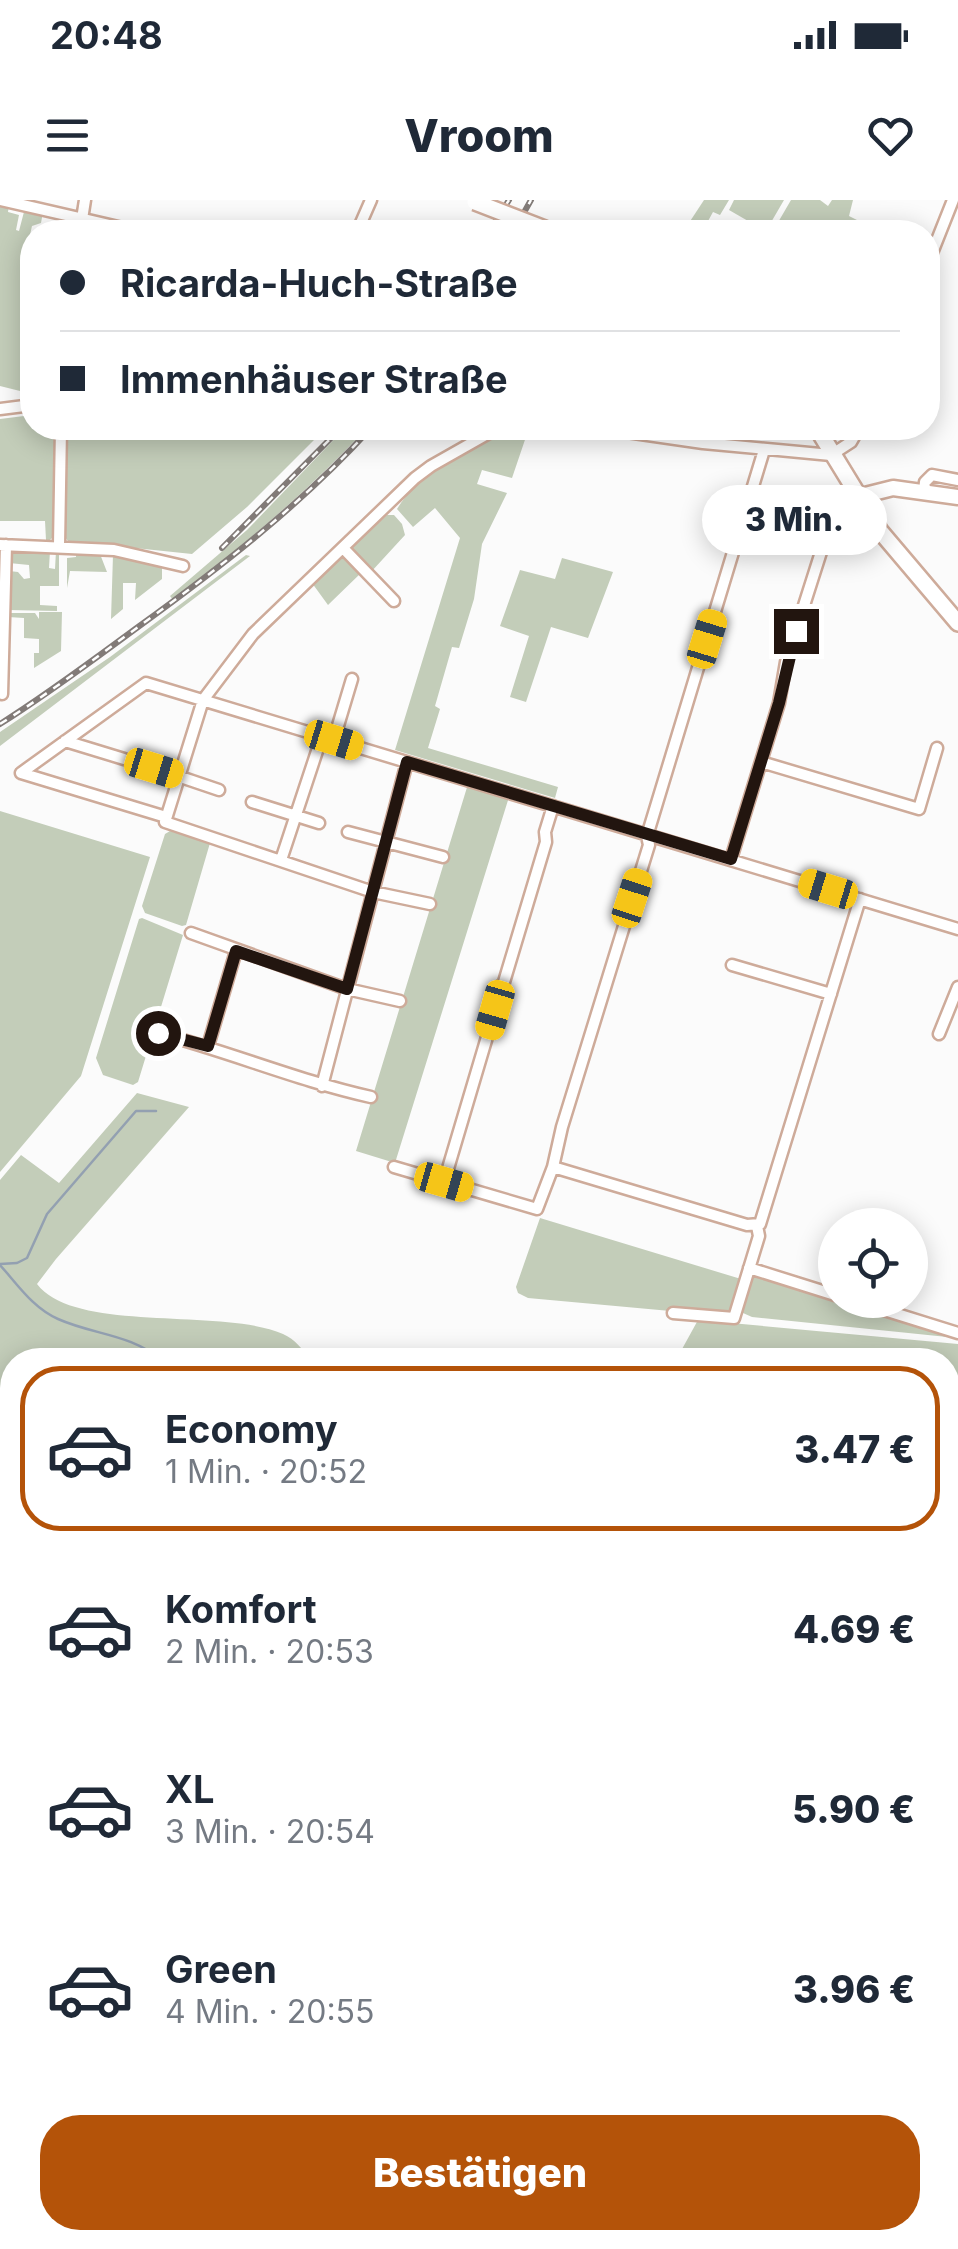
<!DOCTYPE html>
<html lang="de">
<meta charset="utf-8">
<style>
body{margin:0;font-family:Inter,sans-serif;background:#f2f2f3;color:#1f2937;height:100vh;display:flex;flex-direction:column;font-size:38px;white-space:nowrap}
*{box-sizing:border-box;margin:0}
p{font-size:32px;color:#747a83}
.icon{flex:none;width:55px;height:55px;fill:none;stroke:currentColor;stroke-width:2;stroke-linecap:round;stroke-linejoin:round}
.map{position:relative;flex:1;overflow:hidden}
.sheet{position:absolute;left:0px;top:1148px;width:960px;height:902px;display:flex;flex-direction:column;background:#fff;border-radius:40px 40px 0 0;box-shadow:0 5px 25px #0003}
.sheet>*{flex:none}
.hud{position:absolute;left:20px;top:20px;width:920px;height:220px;border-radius:40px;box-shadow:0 5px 25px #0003;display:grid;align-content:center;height:220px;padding:0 40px;background:#fff}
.fabs{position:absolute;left:818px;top:1008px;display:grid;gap:20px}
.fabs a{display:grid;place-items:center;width:110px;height:110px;border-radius:50%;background:#fff;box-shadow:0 5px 25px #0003;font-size:50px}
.end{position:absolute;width:45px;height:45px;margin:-22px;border:12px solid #22150f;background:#fff;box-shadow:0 0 0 5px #fff}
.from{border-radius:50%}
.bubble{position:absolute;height:70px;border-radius:35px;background:#fff;box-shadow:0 5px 25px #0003;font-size:32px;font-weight:800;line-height:70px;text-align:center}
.car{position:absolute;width:30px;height:60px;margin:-30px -15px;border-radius:12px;box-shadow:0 0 8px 2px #0007;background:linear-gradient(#f5c518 24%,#345 0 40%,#f5c518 0 76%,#345 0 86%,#f5c518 0)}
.hud b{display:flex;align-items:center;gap:35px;height:95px;font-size:38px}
.hud b+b{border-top:2px solid #e0e1e3}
.hud i{width:25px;height:25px;background:#1f2937}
ul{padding:18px 0 0;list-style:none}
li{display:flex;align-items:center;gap:30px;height:165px;margin:0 20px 15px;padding:0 20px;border:5px solid transparent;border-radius:40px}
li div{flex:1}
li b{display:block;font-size:38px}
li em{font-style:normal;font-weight:800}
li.current{border-color:#b45309}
li>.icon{width:90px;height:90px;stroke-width:1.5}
.primary-button{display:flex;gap:20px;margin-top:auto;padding:20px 40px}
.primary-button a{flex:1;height:115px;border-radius:40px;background:#b45309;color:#fff;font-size:40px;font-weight:800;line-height:115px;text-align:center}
.status{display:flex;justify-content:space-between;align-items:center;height:70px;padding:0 50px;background:#fff;direction:ltr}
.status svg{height:28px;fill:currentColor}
header{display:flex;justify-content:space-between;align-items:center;height:130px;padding:0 40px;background:#fff;font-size:45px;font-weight:800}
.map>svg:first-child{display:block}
</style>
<div class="status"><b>20:48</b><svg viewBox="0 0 49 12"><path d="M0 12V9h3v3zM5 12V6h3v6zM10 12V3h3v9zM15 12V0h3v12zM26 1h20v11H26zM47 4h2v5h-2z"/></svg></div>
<header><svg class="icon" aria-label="menu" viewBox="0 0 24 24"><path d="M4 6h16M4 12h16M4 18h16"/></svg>Vroom<svg class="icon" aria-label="heart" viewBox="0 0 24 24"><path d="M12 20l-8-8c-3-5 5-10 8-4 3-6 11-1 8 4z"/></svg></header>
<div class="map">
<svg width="958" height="2049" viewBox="0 0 958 2049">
<rect width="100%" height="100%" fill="#fbfbfb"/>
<path fill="#c3cdb9" d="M704,0h25l-9,15 -7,-3 -11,20h-19z
M734,0h50l-18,31h-14l3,-6 -26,-15z
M791,0h29l8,6 4,-6h21l-4,16 20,10 -2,6h-91l-3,-1z
M0,3l9,2 -1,7 11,3 -3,15 3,1 6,-23 18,4 -2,11 -9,3 -2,9 2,162 -10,1 -2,-7 -20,-5z
M32,215v13h24l-2,108 -4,4h-4l-1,-19h-45v-102z
M67,228h259l-79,79 -55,47 -124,-13 -4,-5z
M345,228l21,1c-59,63 -124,118 -193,171l-3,-4 77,-66z
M513,228h16l-17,50 -30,-8 -5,14 30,9 -25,51 -8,55 -15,49 -7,-1 -17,59 5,3 -12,39 130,39 -3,11 -160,-48 65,-212 -25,-30 -22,19 -16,-18c24,-38 74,-66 116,-81z
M387,315h7l8,9 3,11 -34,37 -18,-20v-6z
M13,350l37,1 -1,17 6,1 1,-18h3v35h-19v19l17,1v5l-49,-1 1,-39 9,1 6,7 6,-1 -1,-13 -20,-2v-10z
M76,352l24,2 7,18 -37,-1 -3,17v-30l9,-1z
M113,355l49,10v14l-27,21 1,-17h-13v26l-12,10z
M246,355l4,1 -250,190v-14l110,-75z
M344,356l18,16 -34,33 -16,-22z
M562,358l51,14 -25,66 -37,-11 -25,75 -16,-5 19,-61 -29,-10 20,-56 35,9z
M39,412h23l-1,39 -27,17v-15h5v-14l-15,-1v-20l-16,-1v-4h27l4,6z
M468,584l41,13 -114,366 -39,-12z
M0,611l150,46 -69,219 -81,96z
M170,631l40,12 -24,82 -4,1 -37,-13 -3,-7 23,-72z
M142,718l41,17 -45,147 -5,3 -30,-10 -7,-17 43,-139z
M137,893l52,14 -133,152 -19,25c38,50 185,23 246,50 12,5 20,16 28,26h-299v40l-12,-4v-216l21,-25 38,28z
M540,1018l201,61 -10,34 -6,3 -197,-18 -10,-5 -2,-6z
M753,1074l204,62v2l-205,-21 -9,-4c-4,-13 1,-28 10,-39z
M698,1120l260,24v105l-10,2v-91h-272z
M0,1255l12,2 -3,15 3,2 -1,96 -4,-3 4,-5 -5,-2 -3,4 -3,-3z
M958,1256v253l-10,2v-254z"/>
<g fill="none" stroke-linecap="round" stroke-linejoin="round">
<path stroke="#93a0b1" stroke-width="2.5" d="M0,1064l17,-1 10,-5 20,-44 89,-103h20
M0,1065c18,20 33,43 58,54 36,16 73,15 103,41
M948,1213l10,-33"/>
<g stroke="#ceab9a" stroke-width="15">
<path id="street" d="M1,0l139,32
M80,32l5,-32
M357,32l14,-32
M928,63l25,-63
M0,209l32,-4
M599,228l104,15 128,12 20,-13 8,-14
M924,291l1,-9 7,-7 26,5
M0,345l114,5 69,16
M59,345l2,-117
M343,348l51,53
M2,494l4,-149
M334,539l18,-60
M65,541l59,18
M761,562l158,47 18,-61
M154,568l65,22
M21,573l125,-90 812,246
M21,573l145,44
M252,602l67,21
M348,632l95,25
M731,659l48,-156 7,-41 49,-154 22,-11
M281,660l41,-124
M430,704l-57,-12 -208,-70 38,-122 50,-66 162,-156 16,-12 67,-38
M191,733l156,56 53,12
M732,765l99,29
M158,833c72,19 141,48 213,64
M939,834l19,-47
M208,846l28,-95
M322,886l85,-324
M394,967l143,42 16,-42 9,-40 87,-282 -2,-9 117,-386
M553,967l194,58 13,-1 100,-325
M444,982l51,-172 2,-20 7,-8 42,-140 -1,-10 8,-26
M749,1068l86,27
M852,1100l106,33
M673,1113l61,5 25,-82 -2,-10
M948,1517l10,-2
M0,1656l12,4
M948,1780l10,2
M948,1789l10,2
M0,1791l12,-34
M0,1808l12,2
M0,1931l12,9
M0,1953l12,10
M113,2038l16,11
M638,2038l14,11
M138,2049l3,-11
M256,2049l2,-11
M376,2049l3,-11
M506,2049l3,-11
M796,2049l2,-11"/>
</g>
<g stroke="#ceab9a" stroke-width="19">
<path id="secondary" d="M857,297l36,-9 65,9
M0,1369l12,11
M948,1703l10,-22
M881,2049l2,-11"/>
</g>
<g stroke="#ceab9a" stroke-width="20">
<path id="primary" d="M817,228l63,103 78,92"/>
</g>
<use href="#street" stroke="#fff" stroke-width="10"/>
<use href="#secondary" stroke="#fff" stroke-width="14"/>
<use href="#primary" stroke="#fff" stroke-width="15"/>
<g stroke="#827b78" stroke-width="6">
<path id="rail" d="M489,32l20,-32
M513,32l18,-32
M222,348l119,-120
M0,524c48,-30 93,-64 138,-97 83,-60 164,-123 233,-199"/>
</g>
<use href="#rail" stroke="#fff" stroke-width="2.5" stroke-dasharray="8" stroke-linecap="butt"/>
<g stroke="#ceab9a" stroke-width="20" stroke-linecap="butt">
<path id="primary-bridge" d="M475,2l70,27"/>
</g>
<use href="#primary-bridge" stroke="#fff" stroke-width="15"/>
</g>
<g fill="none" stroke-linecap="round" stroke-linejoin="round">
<path stroke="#22150f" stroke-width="12" d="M158,833l50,13 28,-95 111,38 60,-227 324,97 48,-156 17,-72"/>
</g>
</svg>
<div class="fabs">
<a><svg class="icon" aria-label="locate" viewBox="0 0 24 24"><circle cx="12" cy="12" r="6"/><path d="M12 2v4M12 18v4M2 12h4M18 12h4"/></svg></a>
</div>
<i class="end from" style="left:158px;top:833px"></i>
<i class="end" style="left:796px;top:431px"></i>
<div class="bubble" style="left:702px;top:285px;width:185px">3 Min.</div>
<i class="car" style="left:707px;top:439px;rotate:17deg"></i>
<i class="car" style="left:334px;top:540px;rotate:107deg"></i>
<i class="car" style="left:154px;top:568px;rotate:107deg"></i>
<i class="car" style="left:828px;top:689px;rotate:287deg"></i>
<i class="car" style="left:632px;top:698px;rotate:18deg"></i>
<i class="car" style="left:495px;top:810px;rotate:196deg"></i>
<i class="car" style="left:444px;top:982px;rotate:106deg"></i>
<div class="hud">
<b><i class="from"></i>Ricarda-Huch-Straße</b>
<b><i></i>Immenhäuser Straße</b>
</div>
<section class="sheet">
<ul>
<li class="current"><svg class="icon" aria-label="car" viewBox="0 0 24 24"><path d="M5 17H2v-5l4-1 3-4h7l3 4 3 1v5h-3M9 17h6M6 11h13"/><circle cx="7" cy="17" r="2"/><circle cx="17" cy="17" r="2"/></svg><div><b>Economy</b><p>1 Min. · 20:52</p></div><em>3.47 €</em></li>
<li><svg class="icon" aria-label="car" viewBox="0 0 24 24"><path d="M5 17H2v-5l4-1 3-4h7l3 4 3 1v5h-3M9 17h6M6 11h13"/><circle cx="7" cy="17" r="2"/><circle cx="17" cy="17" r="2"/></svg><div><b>Komfort</b><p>2 Min. · 20:53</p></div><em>4.69 €</em></li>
<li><svg class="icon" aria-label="car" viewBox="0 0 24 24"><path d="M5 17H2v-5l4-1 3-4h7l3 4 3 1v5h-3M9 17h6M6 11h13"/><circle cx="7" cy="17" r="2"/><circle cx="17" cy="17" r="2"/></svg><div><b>XL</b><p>3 Min. · 20:54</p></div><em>5.90 €</em></li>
<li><svg class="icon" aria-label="car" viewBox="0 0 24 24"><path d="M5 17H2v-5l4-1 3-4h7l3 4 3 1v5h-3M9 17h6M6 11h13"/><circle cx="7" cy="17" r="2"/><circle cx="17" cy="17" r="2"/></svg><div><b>Green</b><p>4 Min. · 20:55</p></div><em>3.96 €</em></li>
</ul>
<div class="primary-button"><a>Bestätigen</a></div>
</section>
</div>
